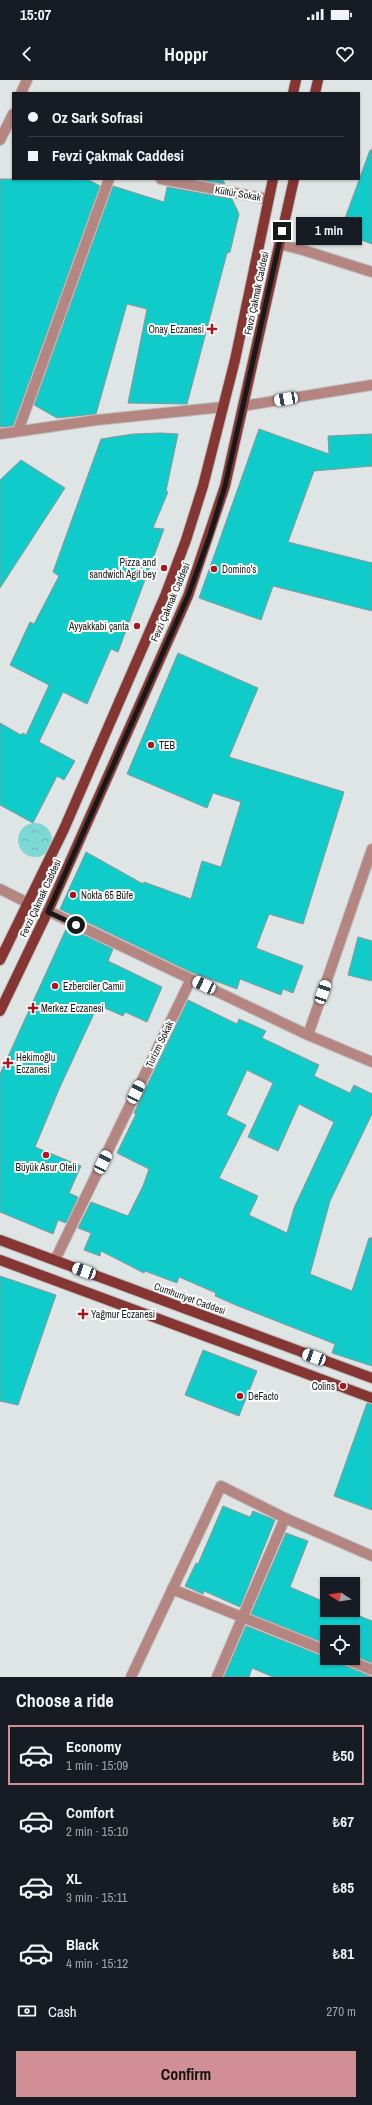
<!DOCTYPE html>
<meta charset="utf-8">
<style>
body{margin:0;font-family:"Archivo Narrow",sans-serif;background:#242831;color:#f1f3f6;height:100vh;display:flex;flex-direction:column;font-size:15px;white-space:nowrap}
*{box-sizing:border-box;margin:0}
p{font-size:13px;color:#9ea1a6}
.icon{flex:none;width:22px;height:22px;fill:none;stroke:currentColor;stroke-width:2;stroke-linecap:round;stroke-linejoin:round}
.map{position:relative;height:1597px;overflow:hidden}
.sheet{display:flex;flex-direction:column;background:#171b24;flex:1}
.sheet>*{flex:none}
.banner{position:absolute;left:12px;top:12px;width:348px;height:88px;border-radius:0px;box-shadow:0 1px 3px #0004;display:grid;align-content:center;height:88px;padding:0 16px;background:#171b24}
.needle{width:26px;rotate:282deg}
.buttons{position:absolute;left:320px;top:1497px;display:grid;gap:8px}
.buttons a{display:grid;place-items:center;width:40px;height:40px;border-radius:0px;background:#171b24;box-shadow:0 1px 3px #0004;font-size:20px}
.end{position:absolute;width:18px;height:18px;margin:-9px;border:5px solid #171919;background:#fff;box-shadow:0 0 0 2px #fff}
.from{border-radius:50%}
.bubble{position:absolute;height:28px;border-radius:0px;background:#171b24;box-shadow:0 1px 3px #0004;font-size:13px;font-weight:700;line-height:28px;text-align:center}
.car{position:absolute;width:12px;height:24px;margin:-12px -6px;border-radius:5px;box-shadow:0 0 3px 1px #0007;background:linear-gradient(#fff 24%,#345 0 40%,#fff 0 76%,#345 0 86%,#fff 0)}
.banner b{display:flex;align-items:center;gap:14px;height:38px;font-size:15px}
.banner b+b{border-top:1px solid #363941}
.banner i{width:10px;height:10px;background:#f1f3f6}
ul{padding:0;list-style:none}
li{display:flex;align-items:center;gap:12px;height:60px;margin:0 8px 6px;padding:0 8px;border:2px solid transparent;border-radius:0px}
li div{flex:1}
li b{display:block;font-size:15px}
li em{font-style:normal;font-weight:700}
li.on{border-color:#d18f95}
li>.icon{width:36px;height:36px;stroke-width:1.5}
h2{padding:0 16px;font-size:18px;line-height:48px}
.pay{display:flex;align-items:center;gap:10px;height:44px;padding:0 16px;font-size:15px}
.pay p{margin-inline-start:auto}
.primary-button{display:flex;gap:8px;margin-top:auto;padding:8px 16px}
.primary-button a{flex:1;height:46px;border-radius:0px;background:#d18f95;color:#111;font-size:16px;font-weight:700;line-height:46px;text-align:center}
.status{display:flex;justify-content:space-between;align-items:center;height:28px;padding:0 20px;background:#171b24;direction:ltr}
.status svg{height:11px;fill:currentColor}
header{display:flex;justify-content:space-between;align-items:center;height:52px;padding:0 16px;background:#171b24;font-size:18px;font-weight:700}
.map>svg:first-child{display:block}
</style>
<div class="status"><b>15:07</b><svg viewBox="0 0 49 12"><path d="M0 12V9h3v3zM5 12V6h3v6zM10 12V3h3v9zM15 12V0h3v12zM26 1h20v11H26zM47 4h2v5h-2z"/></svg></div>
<header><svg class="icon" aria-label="back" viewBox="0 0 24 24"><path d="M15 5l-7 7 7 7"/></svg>Hoppr<svg class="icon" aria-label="heart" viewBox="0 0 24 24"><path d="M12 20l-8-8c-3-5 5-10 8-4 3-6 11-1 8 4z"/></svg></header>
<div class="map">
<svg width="372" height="1597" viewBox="0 0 372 1597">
<defs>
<pattern id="forest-crowns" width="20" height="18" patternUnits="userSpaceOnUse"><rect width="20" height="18" fill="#7cd7d5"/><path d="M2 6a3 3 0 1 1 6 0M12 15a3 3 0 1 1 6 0" fill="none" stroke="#6ab8b6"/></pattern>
</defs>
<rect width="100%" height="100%" fill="#dfe4e4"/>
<path fill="url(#forest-crowns)" d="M18 760a17 17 0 1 1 34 0a17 17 0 1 1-34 0Z"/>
<path fill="#0fcccb" stroke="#909494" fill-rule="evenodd" d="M370,70h2v94l-32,-12z
M0,99h87l13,7 -87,240 -11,1h-2z
M196,99h26l3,5z
M113,106l51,16 3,-15 65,12 7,15 -9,38 -3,1 -40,151 -59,-1 19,-94 -20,-5 -31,110 -39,4 -23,-13z
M259,349l70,25 -1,-18 44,-2v32l-58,5 -26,71 84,21v48l-99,-25 -12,34 -62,-22z
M160,353l18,1 -12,57 2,1 -15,36 11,1 -46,123 -7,-3 -24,55 -24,-12 -24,50 36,19 -11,19 -7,-4 -24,47 -33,-18v-82l21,12 2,-2 3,2 23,-50 -39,-20 20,-43 4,2 25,-48 -6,-4 48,-133 32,-5z
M21,380l44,28 -65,100v-108z
M178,573l80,35 -29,69 115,35 -41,132 -34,-10 -13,34 47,18 -10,27 -10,-4 -2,6 -41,-16 -3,10 -46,-17 -131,-63 26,-57 57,32 1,-2 47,17 11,-38 19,6 20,-65 -28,-9 -6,15 -80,-34z
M67,847l46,22 -5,12 54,26 -15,35 -22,-10 -2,4 -25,-11 -38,82 -25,60 46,19 -12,27 9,4 -12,26 -8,-3 -5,14 -53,-22v-138z
M358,857l14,4v40l-24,-6z
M188,920l49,24 2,-5 27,12 -4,7 57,27 -5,11 36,17 4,-8 18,9v20l-42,87 -20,73 42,17 17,-53h3v128l-40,-13 3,-9 -97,-38 -23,-10 1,-3 -37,-16 -2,6 -32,-12 -1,2 -43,-22 -1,5 -16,-6 7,-17 -13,-5 13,-26 37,14 15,-30 6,-17 -32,-16 19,-39 -2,-1zM247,990l26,13 -25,54 30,14 21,-47 35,18 -40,86 -7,25 -38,-18 9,-19 -39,-18 27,-53 -20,-10z
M0,1196l56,19 -38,110 -18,-4z
M203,1270l54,21 -18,45 -54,-21z
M367,1323l5,1v106l-38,-14z
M223,1426l27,11 3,-6 22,9 -35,87 -36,-16 -1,3 -18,-8 11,-23 2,1z
M286,1453l22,8 -18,46 37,16v7h18l27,11v42l-19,-8v-23h-26v12l-76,-30z
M246,1546l81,32h10l4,6 31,13h-99l-21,-9 -3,9h-25z"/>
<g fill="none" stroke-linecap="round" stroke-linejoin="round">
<g stroke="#bbbfbf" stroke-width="12">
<path id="minor" d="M21,13l6,-13
M0,60l13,-26
M161,99l107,20
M279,164l24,6 69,22
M243,326l129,-21
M18,351l91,-252
M0,354l97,-14 126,-13
M372,769l-64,186 64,27
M0,809l28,14
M48,831l260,124
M55,1180l136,-281
M172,1509l155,62
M343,1578l29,12
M131,1597l90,-191 64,32 87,38
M217,1597l68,-159"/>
</g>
<g stroke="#bbbfbf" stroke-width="12">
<path id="major" d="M293,13l3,-13
M315,13l3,-13
M0,880l64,-131 101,-233 21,-56 17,-54 32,-126 38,-181
M0,931l48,-100 140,-315 37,-110 69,-307
M0,1160l372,138
M0,1180l372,138"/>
</g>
<use href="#minor" stroke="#b58681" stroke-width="10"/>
<use href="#major" stroke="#853632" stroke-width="10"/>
</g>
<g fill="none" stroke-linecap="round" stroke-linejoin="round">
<path stroke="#171919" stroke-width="5" d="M76,845l-28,-13 140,-316 22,-61 15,-49 57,-255"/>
</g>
<g fill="#aa151e" stroke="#fff" stroke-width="1.5">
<path d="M210 243h4v4h4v4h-4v4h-4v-4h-4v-4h4z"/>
<circle cx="164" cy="488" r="4"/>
<circle cx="214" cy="489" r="4"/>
<circle cx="137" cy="546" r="4"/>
<circle cx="151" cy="665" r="4"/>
<circle cx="73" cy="815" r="4"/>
<circle cx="55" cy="906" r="4"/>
<path d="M31 922h4v4h4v4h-4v4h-4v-4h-4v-4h4z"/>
<path d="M6 977h4v4h4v4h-4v4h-4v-4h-4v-4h4z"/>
<circle cx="46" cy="1075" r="4"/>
<path d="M81 1228h4v4h4v4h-4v4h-4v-4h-4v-4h4z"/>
<circle cx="343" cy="1306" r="4"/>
<circle cx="240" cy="1316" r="4"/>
</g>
<g text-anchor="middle" stroke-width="4" stroke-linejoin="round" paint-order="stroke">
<g font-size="10" fill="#171919" stroke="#fff">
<text transform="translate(238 113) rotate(10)" y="4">Kültür Sokak</text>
<text transform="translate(256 213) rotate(-78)" y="4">Fevzi Çakmak Caddesi</text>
<text transform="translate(170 522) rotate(-67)" y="4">Fevzi Çakmak Caddesi</text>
<text transform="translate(40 818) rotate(-65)" y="4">Fevzi Çakmak Caddesi</text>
<text transform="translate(159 964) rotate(-64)" y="4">Turizm Sokak</text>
<text transform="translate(190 1218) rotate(20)" y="4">Cumhuriyet Caddesi</text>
</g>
<g font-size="10" fill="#171919" stroke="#fff" text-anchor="start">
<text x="204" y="253" text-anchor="end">Onay Eczanesi</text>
<text x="156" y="486" text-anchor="end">Pizza and<tspan x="156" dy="12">sandwich Agit bey</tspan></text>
<text x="222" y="493">Domino's</text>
<text x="129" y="550" text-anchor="end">Ayyakkabi çanta</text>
<text x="159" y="669">TEB</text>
<text x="81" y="819">Nokta 65 Büfe</text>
<text x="63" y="910">Ezberciler Camii</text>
<text x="41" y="932">Merkez Eczanesi</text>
<text x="16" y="981">Hekimoğlu<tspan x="16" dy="12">Eczanesi</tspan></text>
<text x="46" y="1091" text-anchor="middle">Büyük Asur Oteli</text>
<text x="91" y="1238">Yağmur Eczanesi</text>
<text x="335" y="1310" text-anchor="end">Colins</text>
<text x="248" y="1320">DeFacto</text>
</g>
</g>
</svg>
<div class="buttons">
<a><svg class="needle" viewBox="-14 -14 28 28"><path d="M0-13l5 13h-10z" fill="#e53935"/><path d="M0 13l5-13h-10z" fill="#9ea1a6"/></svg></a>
<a><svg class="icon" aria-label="locate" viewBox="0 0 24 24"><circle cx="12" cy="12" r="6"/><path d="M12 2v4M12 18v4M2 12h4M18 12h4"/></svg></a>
</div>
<i class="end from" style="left:76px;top:845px"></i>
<i class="end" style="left:282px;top:151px"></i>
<div class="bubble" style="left:296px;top:137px;width:66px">1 min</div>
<i class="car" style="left:286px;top:319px;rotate:260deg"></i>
<i class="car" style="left:204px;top:905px;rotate:295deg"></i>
<i class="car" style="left:323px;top:912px;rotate:19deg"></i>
<i class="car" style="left:136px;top:1012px;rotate:26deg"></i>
<i class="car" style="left:103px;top:1082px;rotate:26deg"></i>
<i class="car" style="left:84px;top:1191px;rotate:290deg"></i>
<i class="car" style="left:314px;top:1277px;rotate:290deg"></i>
<div class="banner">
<b><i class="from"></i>Oz Sark Sofrasi</b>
<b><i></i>Fevzi Çakmak Caddesi</b>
</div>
</div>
<section class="sheet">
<h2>Choose a ride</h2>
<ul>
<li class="on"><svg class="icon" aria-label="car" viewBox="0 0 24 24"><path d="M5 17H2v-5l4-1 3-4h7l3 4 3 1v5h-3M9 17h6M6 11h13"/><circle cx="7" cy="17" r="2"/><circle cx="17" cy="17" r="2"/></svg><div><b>Economy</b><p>1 min · 15:09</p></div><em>₺50</em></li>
<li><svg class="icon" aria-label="car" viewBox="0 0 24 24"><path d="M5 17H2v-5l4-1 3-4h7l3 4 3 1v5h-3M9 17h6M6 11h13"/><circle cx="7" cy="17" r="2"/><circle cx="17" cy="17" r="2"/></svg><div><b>Comfort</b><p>2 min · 15:10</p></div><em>₺67</em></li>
<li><svg class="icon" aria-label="car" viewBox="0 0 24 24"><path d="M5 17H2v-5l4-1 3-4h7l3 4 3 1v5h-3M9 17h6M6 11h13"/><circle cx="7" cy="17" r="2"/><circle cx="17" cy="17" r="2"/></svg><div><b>XL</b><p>3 min · 15:11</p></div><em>₺85</em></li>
<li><svg class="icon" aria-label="car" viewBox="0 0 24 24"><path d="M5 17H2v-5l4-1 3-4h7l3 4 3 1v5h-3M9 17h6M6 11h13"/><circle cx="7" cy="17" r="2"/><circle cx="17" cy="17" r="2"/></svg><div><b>Black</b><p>4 min · 15:12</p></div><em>₺81</em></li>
</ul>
<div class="pay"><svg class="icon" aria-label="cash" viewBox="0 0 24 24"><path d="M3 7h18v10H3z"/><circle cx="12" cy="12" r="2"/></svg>Cash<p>270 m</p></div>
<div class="primary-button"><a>Confirm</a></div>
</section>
